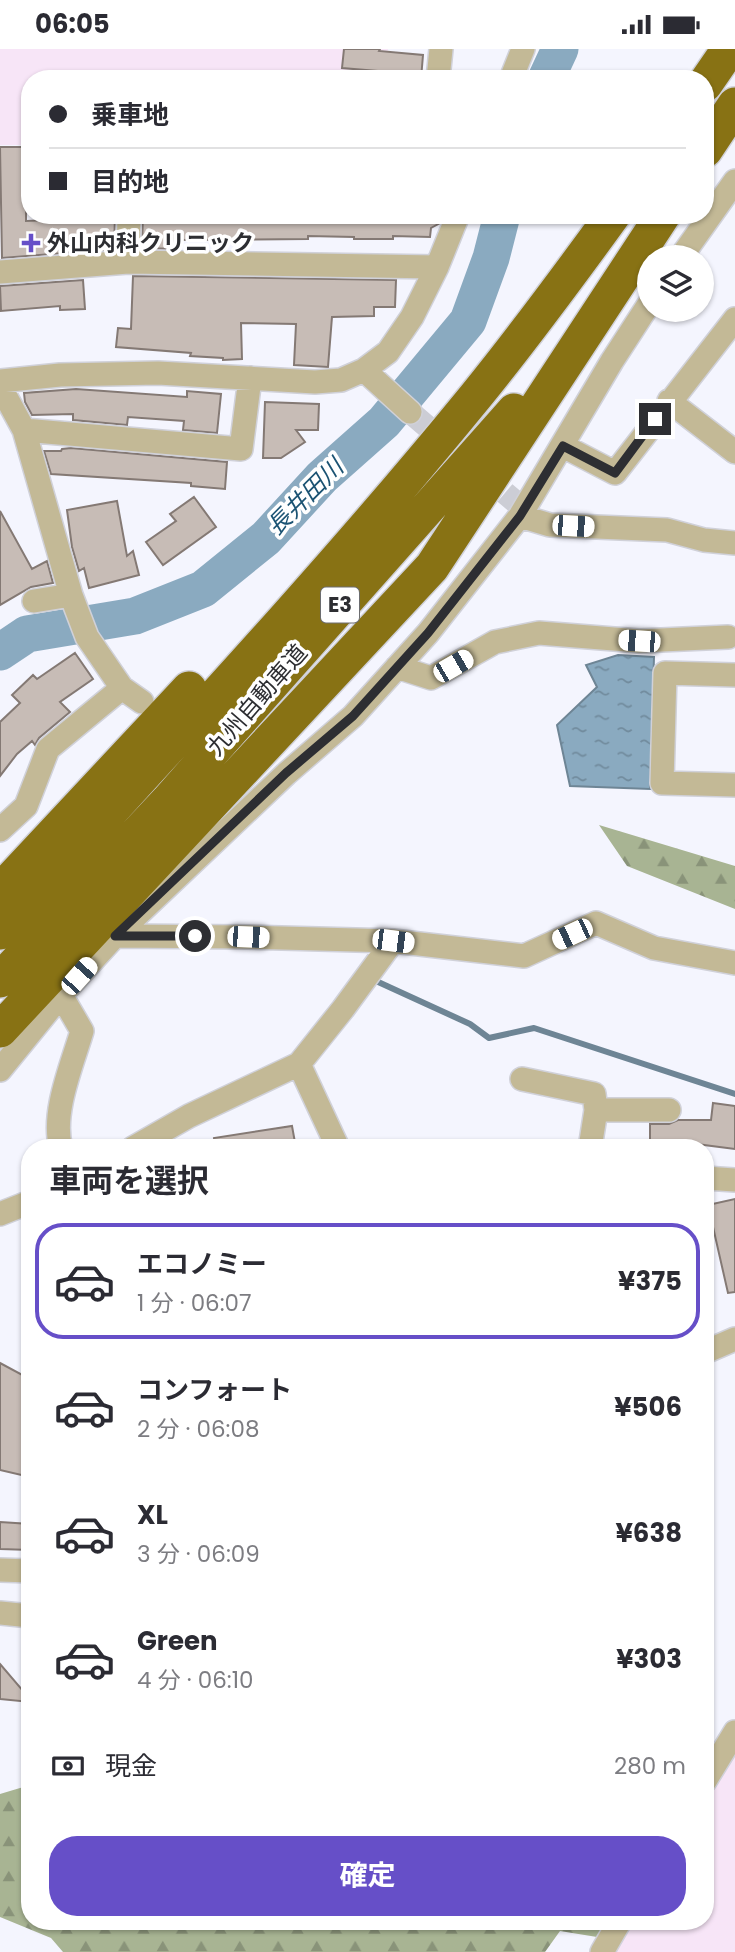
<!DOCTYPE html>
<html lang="ja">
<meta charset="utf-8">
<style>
body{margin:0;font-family:Poppins,"Noto Sans JP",sans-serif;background:#f2f2f3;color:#2b2b33;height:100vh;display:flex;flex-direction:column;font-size:26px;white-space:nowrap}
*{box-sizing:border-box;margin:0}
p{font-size:23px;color:#7c7c81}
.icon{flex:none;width:38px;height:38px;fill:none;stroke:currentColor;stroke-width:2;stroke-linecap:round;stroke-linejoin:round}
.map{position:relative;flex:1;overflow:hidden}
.details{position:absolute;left:21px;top:1090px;width:693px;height:791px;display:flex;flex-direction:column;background:#fff;border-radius:28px;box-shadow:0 2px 5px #0004}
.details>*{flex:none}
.top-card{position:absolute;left:21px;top:21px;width:693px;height:154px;border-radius:28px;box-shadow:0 2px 5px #0004;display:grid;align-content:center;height:154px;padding:0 28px;background:#fff}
.fabs{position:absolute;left:637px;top:196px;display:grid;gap:14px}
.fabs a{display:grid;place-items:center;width:77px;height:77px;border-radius:50%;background:#fff;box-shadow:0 2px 5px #0004;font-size:35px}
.end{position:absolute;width:32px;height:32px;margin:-16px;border:9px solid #2d2e32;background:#fff;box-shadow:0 0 0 4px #fff}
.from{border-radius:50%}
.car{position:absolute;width:21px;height:42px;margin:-21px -10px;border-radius:9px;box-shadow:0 0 5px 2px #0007;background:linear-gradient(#fff 24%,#345 0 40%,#fff 0 76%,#345 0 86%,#fff 0)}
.top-card b{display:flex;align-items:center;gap:24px;height:66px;font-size:26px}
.top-card b+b{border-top:2px solid #e1e1e2}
.top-card i{width:18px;height:18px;background:#2b2b33}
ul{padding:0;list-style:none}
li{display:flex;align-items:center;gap:21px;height:116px;margin:0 14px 10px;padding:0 14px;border:4px solid transparent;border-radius:28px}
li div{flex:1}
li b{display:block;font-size:26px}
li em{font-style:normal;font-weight:700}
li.active{border-color:#664fc8}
li>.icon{width:63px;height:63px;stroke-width:1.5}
h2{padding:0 28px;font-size:32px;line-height:84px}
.pay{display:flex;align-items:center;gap:18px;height:77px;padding:0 28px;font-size:26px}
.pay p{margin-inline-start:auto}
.action{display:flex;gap:14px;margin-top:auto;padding:14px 28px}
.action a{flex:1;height:80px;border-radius:28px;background:#664fc8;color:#fff;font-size:28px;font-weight:700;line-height:80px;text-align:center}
.status{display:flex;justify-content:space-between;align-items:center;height:49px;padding:0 35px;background:#fff;direction:ltr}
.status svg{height:19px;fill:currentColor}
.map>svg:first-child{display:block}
</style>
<div class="status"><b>06:05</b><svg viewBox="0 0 49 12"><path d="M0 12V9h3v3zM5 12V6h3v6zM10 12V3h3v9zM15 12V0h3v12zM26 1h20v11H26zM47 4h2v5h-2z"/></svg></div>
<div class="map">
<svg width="735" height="1903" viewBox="0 0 735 1903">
<defs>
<pattern id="forest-firs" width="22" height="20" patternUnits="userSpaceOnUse" patternTransform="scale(1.75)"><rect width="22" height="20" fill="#a8b493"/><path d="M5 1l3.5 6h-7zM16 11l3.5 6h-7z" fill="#899379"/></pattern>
<pattern id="water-ripples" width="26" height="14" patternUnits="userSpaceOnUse" patternTransform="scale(1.75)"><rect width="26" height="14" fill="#8aaac0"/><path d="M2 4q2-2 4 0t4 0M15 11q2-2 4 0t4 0" fill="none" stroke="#718b9d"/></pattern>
</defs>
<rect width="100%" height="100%" fill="#f4f5fe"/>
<path fill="#f7e5f7" d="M0,0h388l-3,30h-355v66h-30z
M735,1702v201h-123l18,-30 75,-1v-121z"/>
<path fill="url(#forest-firs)" d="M599,776l136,41v43l-108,-43z
M30,1736v136l576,1 -9,15 -37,-6 -15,21h-482l-12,-14 -51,-21v-123z"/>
<path fill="url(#water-ripples)" stroke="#6e8595" stroke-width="2" d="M618,606l36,2 -4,132 -80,-3 -13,-61 40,-38 -11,-22z"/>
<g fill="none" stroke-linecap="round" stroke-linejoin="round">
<path stroke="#6e8595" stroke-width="6" d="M376,932l94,43 19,14 45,-10 201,66"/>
<path stroke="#8aaac0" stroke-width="37" d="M546,30l14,-30
M0,603l27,-18 108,-18 68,-27 63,-51 56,-61 62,-55 84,-101 23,-63 11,-43"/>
</g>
<path fill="#c7bcb6" stroke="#847974" stroke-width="2" d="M344,0h36l-1,2 44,4 -2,24h-32v-7l-47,-4z
M0,98h30v32h-4v42l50,-2v-4h39l-1,34 -112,9z
M143,166h300l-3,8 -9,5 -1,9 -37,-1v3h-39v-2l-46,-1v3l-131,1v9l-35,-1z
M133,227l263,4 -1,27h-21v9l-42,1 -4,50 -34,-2 2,-41 -55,-1 1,36 -19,1v-2l-33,-2 1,-3 -75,-6 2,-19 13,1z
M83,231l2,29 -25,1v-4l-59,5 -1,-25z
M76,340l111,8v-6l34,3 -4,39 -34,-3 1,-9 -56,-4 -1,8 -54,-5v-6l-41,1 -7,-13 -1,-9z
M265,353l54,2 -1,26h-22l9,12 -24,16h-18z
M71,399l156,14 -2,27 -34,-3v-3l-140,-9 -7,-23h17l1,-2z
M194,448l22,30 -53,38 -17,-23 30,-21 -6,-7z
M117,452l10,55 6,-5 6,24 -50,13 -5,-20 -5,3 -7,-24 -5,-37z
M0,462l32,58 15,-8 6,22 -22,4 -31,18z
M75,604l18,26 -33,23 10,10 -31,26 -4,7 -3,-4 -15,13 -17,22v-54l20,-19 -8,-8 21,-20 4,4z
M713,1054l22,3v43l-47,-6v5h-38v-24h19l9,-4h33z
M292,1077l4,22h-81l-1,-10z
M735,1150v93l-7,1 -20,-88z
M0,1314l30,16v98l-30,-7z
M0,1473l30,2v26l-30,-1z
M0,1615l30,35v3l-30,-3z"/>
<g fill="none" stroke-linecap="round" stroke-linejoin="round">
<path stroke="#cccdd5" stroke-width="23" stroke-dasharray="23 11" stroke-linecap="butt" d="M410,363l40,34
M479,422l45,38"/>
<g stroke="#d0d1d9" stroke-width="26">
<path id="minor" d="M438,30l3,-30
M511,30l12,-30
M681,208l54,-76
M128,213l1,-47
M0,223l128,-10 309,5
M364,321l46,42
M0,332l60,-6 98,-2 157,9 26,-2 23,-10 24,-18 24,-35 25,-50 21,-52
M0,337l24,44 47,165 16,42 35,51 20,14
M669,352l66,51
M24,381l217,19 9,-71
M563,397l52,27 120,-154
M520,467l30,9 117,5 37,10 31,3
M34,552l37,-6
M397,618l34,11 64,-36 44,-9 100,8 89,-4
M735,626l-70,-2 -3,110 73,2
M0,781l26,-24 22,-57 74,-61
M115,887l133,1 145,4 131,15 72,-33 58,25 81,15
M299,1015l39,84
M0,1021l61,-75
M522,1030l72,15 2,16 -6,38
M596,1061h73
M61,1099c-10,-34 11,-83 21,-117l-21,-36 54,-59 171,-162 67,-58 75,-83 92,-117 92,-155 37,-57
M133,1099l56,-32 110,-52 44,-55 50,-68
M705,1129l30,2
M0,1165l30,-12
M705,1303l30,-13
M0,1521l30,1
M0,1564l30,3
M705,1732l30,-49
M602,1903l18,-31"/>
</g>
<g stroke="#d0d1d9" stroke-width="38">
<path id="highway" d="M705,35l24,-35
M705,101l30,-45
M0,842l189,-202
M0,883c160,-176 324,-350 475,-535 48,-59 93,-120 138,-182
M0,931l168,-179 346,-390
M0,981l432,-463 231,-352"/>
</g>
<use href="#minor" stroke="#c3b996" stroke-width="23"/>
<use href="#highway" stroke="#887214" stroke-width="35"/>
</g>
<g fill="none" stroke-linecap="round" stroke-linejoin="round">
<path stroke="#2d2e32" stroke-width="9" d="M195,887h-80l171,-163 67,-57 75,-83 77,-98 15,-19 43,-70 52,27 40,-54"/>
</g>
<path fill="#664fc8" stroke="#fff" stroke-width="2.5" d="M27.5 183.5h7v7h7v7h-7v7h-7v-7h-7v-7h7z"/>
<g text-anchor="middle" stroke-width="7" stroke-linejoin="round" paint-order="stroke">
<rect fill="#fff" stroke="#6c6d70" stroke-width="2" x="321" y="538.5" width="38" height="35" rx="5"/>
<g font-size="21" font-weight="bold" fill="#2d2e32">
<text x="340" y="563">E3</text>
</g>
<g font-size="23" font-weight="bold" fill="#2d2e32" stroke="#fff" text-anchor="start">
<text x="47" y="202">外山内科クリニック</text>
</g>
<g font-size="23" fill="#2d2e32" stroke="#fff">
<text transform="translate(257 651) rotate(-49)" y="8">九州自動車道</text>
</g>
<g font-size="24" font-style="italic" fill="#1b5373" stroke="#fff">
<text transform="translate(305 448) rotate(-45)" y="8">長井田川</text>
</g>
</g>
</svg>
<div class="fabs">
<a><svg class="icon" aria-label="layers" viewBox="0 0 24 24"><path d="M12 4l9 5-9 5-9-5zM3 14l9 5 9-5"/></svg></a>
</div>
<i class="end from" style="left:195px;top:887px"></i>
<i class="end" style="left:655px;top:370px"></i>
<i class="car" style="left:573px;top:477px;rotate:93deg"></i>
<i class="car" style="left:639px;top:592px;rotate:274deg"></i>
<i class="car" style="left:453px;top:617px;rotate:60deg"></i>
<i class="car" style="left:572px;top:885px;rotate:245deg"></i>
<i class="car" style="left:248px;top:888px;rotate:92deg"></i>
<i class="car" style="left:393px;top:892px;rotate:97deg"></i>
<i class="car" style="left:79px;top:927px;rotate:42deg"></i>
<div class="top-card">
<b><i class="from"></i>乗車地</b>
<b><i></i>目的地</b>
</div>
<section class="details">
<h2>車両を選択</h2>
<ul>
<li class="active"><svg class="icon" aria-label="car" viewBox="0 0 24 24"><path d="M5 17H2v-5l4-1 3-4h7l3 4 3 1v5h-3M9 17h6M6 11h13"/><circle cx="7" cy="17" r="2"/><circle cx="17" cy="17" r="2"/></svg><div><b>エコノミー</b><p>1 分 · 06:07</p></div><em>¥375</em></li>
<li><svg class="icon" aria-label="car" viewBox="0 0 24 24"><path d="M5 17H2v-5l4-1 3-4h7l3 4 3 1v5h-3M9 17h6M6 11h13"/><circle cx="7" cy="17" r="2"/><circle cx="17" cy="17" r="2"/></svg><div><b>コンフォート</b><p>2 分 · 06:08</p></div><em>¥506</em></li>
<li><svg class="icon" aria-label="car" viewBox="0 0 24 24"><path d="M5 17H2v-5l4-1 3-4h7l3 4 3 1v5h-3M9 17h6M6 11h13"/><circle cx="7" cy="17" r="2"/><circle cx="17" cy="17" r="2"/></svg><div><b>XL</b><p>3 分 · 06:09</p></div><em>¥638</em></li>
<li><svg class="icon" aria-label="car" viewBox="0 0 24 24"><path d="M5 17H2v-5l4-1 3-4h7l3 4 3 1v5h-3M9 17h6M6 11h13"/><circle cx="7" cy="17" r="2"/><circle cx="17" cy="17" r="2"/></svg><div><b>Green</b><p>4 分 · 06:10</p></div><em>¥303</em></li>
</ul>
<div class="pay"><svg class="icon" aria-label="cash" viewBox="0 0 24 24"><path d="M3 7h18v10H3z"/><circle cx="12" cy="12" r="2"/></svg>現金<p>280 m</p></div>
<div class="action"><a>確定</a></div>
</section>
</div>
